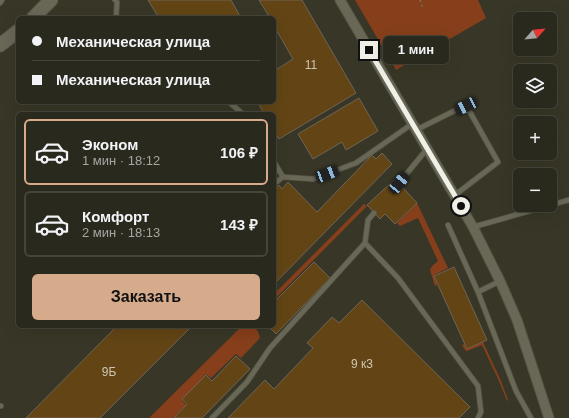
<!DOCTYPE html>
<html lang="ru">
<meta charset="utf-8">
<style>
body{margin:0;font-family:Helvetica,sans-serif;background:#36352a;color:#f1f3f6;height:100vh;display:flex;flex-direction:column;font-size:15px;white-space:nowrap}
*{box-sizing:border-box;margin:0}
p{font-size:13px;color:#a5a6a4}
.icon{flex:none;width:22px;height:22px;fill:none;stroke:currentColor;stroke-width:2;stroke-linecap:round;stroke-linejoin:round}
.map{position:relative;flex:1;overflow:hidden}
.panel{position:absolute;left:16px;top:112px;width:260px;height:216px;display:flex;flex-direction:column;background:#2a291d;border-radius:6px;box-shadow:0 4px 16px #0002,0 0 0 1px #46453b}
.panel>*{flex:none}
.guide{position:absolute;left:16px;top:16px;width:260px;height:88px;border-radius:6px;box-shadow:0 4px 16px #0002,0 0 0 1px #46453b;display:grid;align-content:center;height:88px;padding:0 16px;background:#2a291d}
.needle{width:26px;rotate:63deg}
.tools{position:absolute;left:513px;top:12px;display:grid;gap:8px}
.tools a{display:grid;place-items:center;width:44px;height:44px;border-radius:6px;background:#2a291d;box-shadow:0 4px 16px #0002,0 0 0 1px #46453b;font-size:20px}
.end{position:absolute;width:18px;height:18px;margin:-9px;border:5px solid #f0f0e6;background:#111;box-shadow:0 0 0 2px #111}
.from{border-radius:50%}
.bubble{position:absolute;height:28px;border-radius:6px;background:#2a291d;box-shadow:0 4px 16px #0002,0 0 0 1px #46453b;font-size:13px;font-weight:800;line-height:28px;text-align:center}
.car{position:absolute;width:12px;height:24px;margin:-12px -6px;border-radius:5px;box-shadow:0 0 3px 1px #0007;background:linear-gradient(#222 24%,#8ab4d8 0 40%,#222 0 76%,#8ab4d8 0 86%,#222 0)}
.guide b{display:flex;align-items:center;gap:14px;height:38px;font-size:15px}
.guide b+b{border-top:1px solid #46453b}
.guide i{width:10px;height:10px;background:#f1f3f6}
ul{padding:7px 0 0;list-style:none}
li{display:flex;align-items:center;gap:12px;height:66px;margin:0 8px 6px;padding:0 8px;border:2px solid #46453b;border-radius:6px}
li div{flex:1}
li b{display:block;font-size:15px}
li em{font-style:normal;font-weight:800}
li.active{border-color:#d6ab8b}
li>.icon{width:36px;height:36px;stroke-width:1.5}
.action{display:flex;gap:8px;margin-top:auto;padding:8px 16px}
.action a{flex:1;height:46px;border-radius:6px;background:#d6ab8b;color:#111;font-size:16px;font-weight:800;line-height:46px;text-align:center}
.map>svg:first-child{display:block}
</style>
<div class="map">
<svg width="569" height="418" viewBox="0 0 569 418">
<rect width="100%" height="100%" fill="#383727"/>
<path fill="#873f1b" d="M355,0h123l8,18 -90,52z
M417,203l31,65 -14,7 3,10 -2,1 -5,-16 2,-4 6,-5 -20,-43 -18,8 -3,-3z
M364,204l3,2 -93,94v-6z
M242,326h10l6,5 2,7 -19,20 -5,-4 -25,24 -5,-4 -24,26 4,5 -13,13h-24z
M483,342l18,39 7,19 -1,1 -8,-20 -17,-36 -15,6 -2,-1 -3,-5 2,-1 3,5z"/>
<path fill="#634515" stroke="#6f6456" d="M148,0h83l10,18h-82z
M259,0h43l54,93 -77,46 -5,-8v-17h-10l-6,-12h16v-31l19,-12 -19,-33v-8h-4z
M359,98l19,33 -32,19 -4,-8 -29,17 -15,-25z
M382,153l10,11 -118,120v-94l5,-5 3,4 6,-7 29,30 55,-57 4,4z
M395,179l22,24 -22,21 -10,-10 -5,5 -13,-14z
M314,262l16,16 -54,56 -8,-8h6v-24z
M454,267l33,73 -20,9 -33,-73z
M362,300l108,107 -11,11h-231l37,-38 9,9 39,-41 -6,-5 25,-26 7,6z
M117,326h75l-92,92h-74z
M236,356l14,13 -48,49h-28l13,-14 -5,-5 24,-24 6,6z"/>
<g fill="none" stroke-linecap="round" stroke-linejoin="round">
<g stroke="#555547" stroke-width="6">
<path id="service" d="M115,0l2,2 -1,16
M0,3l2,-3
M229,102l14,12
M416,130l50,-25 32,57 -43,33
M274,162l9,15 30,2 43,-16 56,-39
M399,183l28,-34
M274,184l9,-7
M448,225l30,67 38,99 15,27
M473,227l96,-27
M365,243l3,-23 6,-7
M478,292l22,-11
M0,406h1
M212,418l35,-36 23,-34 95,-105 33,35 80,108 3,26 -3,6"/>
</g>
<g stroke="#555547" stroke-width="11">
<path id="minor" d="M340,0l133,227 27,54 17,39 32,98"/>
</g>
<g stroke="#555547" stroke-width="15">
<path id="secondary" d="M33,18l18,-18
M0,45l18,-14"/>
</g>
<path stroke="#737264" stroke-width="1.5" stroke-dasharray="2 3" stroke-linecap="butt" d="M420,0l3,8"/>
<use href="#service" stroke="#696857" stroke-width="4.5"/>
<use href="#minor" stroke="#696857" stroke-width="9"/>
<use href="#secondary" stroke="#696857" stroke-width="13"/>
</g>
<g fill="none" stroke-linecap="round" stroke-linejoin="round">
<path stroke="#f0f0e6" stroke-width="5" d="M369,50l92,156"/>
</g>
<g text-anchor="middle" stroke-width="3" stroke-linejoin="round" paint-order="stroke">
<g font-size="12" fill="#cdc5b2">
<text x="311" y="69">11</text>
<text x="362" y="368">9 к3</text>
<text x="109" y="376">9Б</text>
</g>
</g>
</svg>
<div class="tools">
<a><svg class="needle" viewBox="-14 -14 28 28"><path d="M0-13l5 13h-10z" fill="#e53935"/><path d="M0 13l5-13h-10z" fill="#a5a6a4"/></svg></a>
<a><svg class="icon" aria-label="layers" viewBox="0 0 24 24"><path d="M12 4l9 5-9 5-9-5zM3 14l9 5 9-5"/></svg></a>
<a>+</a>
<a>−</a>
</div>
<i class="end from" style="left:461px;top:206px"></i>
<i class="end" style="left:369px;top:50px"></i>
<div class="bubble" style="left:383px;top:36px;width:66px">1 мин</div>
<i class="car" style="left:466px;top:106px;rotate:244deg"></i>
<i class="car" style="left:327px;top:174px;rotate:69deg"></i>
<i class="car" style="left:399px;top:183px;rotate:39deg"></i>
<div class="guide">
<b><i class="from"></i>Механическая улица</b>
<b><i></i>Механическая улица</b>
</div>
<section class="panel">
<ul>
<li class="active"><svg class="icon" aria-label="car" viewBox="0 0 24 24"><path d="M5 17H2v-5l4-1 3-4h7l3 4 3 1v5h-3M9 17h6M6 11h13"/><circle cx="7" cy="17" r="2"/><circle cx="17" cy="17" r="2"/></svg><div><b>Эконом</b><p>1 мин · 18:12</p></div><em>106 ₽</em></li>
<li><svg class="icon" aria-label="car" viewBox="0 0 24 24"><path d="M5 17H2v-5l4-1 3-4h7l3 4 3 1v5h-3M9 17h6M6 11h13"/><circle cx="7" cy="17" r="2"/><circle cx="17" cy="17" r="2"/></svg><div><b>Комфорт</b><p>2 мин · 18:13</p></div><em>143 ₽</em></li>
</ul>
<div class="action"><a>Заказать</a></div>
</section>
</div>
